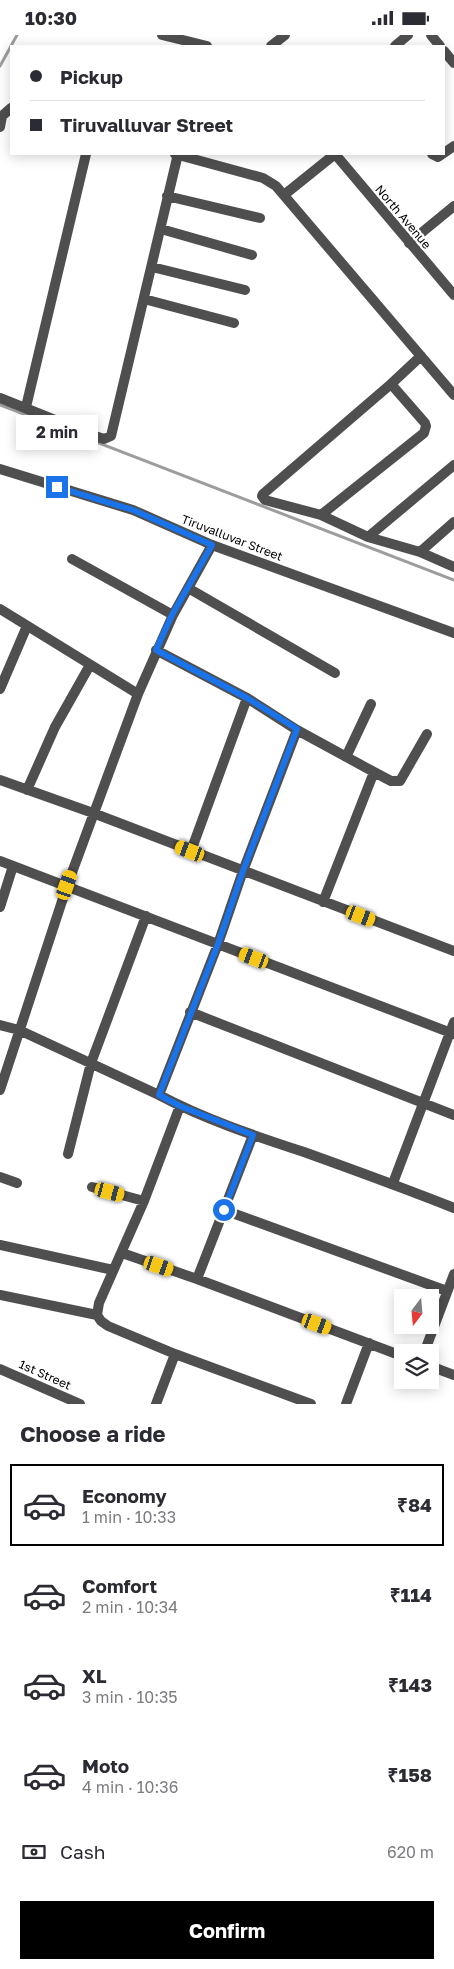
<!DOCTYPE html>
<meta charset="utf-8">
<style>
body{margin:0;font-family:"Golos Text",sans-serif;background:#f7f7f7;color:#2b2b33;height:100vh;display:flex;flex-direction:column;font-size:19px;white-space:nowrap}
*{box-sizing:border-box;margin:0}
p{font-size:16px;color:#7c7c81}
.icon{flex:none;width:28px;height:28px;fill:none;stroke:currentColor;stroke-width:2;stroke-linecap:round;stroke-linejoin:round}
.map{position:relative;height:1369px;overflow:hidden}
.drawer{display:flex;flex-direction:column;background:#fff;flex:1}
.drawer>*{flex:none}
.hud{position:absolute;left:10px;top:10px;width:435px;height:110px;border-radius:0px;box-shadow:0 2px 12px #0003;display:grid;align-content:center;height:110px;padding:0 20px;background:#fff}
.needle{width:32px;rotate:196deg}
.buttons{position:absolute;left:394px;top:1254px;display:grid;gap:10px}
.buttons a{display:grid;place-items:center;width:45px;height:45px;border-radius:0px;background:#fff;box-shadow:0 2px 12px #0003;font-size:25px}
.end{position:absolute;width:22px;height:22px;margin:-11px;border:6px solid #1a73e8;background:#fff;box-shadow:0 0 0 2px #fff}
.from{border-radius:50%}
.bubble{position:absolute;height:35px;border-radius:0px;background:#fff;box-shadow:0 2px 12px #0003;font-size:16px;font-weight:700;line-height:35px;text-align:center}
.car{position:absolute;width:15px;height:30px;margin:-15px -8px;border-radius:6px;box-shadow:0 0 4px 1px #0007;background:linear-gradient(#f5c518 24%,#345 0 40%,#f5c518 0 76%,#345 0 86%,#f5c518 0)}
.hud b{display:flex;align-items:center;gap:18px;height:48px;font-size:19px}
.hud b+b{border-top:1px solid #e1e1e2}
.hud i{width:12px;height:12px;background:#2b2b33}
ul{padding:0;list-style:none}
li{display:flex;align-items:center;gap:15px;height:82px;margin:0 10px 8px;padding:0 10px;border:2px solid transparent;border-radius:0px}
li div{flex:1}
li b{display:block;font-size:19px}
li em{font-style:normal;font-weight:700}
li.active{border-color:#000}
li>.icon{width:45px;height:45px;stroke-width:1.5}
h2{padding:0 20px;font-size:22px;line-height:60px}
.pay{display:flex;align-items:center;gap:12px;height:55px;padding:0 20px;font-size:19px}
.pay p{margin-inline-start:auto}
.primary-button{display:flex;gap:10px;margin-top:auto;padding:10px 20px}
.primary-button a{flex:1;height:58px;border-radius:0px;background:#000;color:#fff;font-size:20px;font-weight:700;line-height:58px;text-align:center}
.status{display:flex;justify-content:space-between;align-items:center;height:35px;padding:0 25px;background:#fff;direction:ltr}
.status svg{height:14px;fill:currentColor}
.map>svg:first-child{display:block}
</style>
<div class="status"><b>10:30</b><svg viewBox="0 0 49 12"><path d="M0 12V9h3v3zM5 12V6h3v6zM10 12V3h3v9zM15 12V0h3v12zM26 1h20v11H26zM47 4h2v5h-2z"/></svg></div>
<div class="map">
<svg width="454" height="1369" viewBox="0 0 454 1369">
<rect width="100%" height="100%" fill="#fff"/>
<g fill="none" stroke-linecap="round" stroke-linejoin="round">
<path stroke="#9d9d9d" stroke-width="3" d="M0,31l17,-31
M0,370l454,175"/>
<path stroke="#4f4f4f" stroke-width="10" d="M431,0l9,11
M271,11l14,-11
M395,11l13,-11
M444,16l10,12
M0,92l2,-11 9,-8
M175,119l88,24 13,8 178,209
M432,119l6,3 16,-11
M284,160l51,-41
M167,161l93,22
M161,194l91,26
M409,208l45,-37
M152,232l93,23
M144,264l90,24
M391,349l-128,110 -1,2 3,4 56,15 47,22 52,15 34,15
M0,363l95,38 9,3 7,-3 67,-282
M26,372l60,-253
M321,480l103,-82 2,-7 -1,-3 -34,-39 30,-28
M368,502l86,-72
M420,517l34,-30
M72,524l101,56
M188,553l147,85
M0,574l138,85
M156,615l91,48 50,32 77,42 -51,130
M0,654l27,-63
M346,722l25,-53
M374,737l17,9h9l27,-47
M0,745l93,33 361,138
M27,755l28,-63 35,-62
M191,816l56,-153
M0,826l454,173
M0,872l13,-41
M190,977l264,103
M0,990l19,5 140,65c45,24 96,41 145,57 50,18 100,36 150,56
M0,1055l67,-204 71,-192 35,-79 39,-70
M159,1060l59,-151 25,-73 54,-141
M180,1071l-36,95 -45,102 -2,12 4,6 7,5 67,28 136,50
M68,1119l23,-91 55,-147
M0,1142l17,6
M393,1148l61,-161
M92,1152l52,14
M224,1175l223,81
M0,1210l113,25
M122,1218l75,26 205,77
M197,1244l56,-144
M0,1260l97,20
M424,1318l30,-79
M430,1331l24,9
M0,1334l80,35
M156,1369l19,-50
M346,1369l23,-61"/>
<path stroke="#4f4f4f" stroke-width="10" d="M162,0l45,11
M335,119l119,141
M0,434l133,41 79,35 242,88"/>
</g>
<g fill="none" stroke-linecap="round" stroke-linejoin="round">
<path stroke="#1a73e8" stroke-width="6" d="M57,452l76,23 79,35 -40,70 -16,35 91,48 50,31 -54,142 -25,73 -59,151 21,11 73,29 -29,75"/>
</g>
<g text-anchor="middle" stroke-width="4.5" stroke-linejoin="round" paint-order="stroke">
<g font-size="12" fill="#000" stroke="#fff">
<text transform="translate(403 182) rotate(50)" y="4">North Avenue</text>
<text transform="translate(232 503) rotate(21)" y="4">Tiruvalluvar Street</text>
<text transform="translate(45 1340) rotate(24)" y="4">1st Street</text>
</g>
</g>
</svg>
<div class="buttons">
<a><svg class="needle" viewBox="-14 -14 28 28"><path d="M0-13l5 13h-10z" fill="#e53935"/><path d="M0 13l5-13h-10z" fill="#7c7c81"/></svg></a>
<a><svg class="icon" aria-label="layers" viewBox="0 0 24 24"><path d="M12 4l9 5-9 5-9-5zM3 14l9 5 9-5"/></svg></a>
</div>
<i class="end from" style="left:224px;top:1175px"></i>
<i class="end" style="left:57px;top:452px"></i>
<div class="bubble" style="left:16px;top:380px;width:82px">2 min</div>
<i class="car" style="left:190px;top:816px;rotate:291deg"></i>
<i class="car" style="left:67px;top:850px;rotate:19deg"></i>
<i class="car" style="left:361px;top:881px;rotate:111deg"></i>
<i class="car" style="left:254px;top:923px;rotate:291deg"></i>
<i class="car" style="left:110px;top:1157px;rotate:105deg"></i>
<i class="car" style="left:159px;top:1231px;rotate:109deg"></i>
<i class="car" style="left:317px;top:1289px;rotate:110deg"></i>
<div class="hud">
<b><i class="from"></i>Pickup</b>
<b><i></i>Tiruvalluvar Street</b>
</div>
</div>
<section class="drawer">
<h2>Choose a ride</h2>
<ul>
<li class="active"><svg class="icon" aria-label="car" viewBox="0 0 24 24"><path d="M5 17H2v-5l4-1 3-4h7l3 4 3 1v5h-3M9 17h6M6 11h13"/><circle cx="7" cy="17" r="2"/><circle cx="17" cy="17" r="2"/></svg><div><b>Economy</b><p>1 min · 10:33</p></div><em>₹84</em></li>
<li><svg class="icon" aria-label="car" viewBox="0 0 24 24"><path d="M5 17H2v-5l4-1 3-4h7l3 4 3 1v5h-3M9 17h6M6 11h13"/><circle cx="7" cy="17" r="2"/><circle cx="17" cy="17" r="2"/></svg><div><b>Comfort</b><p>2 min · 10:34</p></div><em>₹114</em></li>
<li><svg class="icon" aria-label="car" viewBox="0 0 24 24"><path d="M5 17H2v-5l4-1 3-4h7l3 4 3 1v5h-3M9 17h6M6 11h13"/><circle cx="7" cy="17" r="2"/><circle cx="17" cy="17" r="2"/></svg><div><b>XL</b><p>3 min · 10:35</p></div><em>₹143</em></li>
<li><svg class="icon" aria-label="car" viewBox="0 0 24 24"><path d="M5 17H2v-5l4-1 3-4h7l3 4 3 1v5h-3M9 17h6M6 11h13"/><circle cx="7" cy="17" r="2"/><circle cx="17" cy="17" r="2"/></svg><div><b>Moto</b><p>4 min · 10:36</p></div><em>₹158</em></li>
</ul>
<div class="pay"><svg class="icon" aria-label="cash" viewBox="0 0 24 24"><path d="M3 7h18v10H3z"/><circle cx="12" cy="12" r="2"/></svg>Cash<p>620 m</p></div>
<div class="primary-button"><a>Confirm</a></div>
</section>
